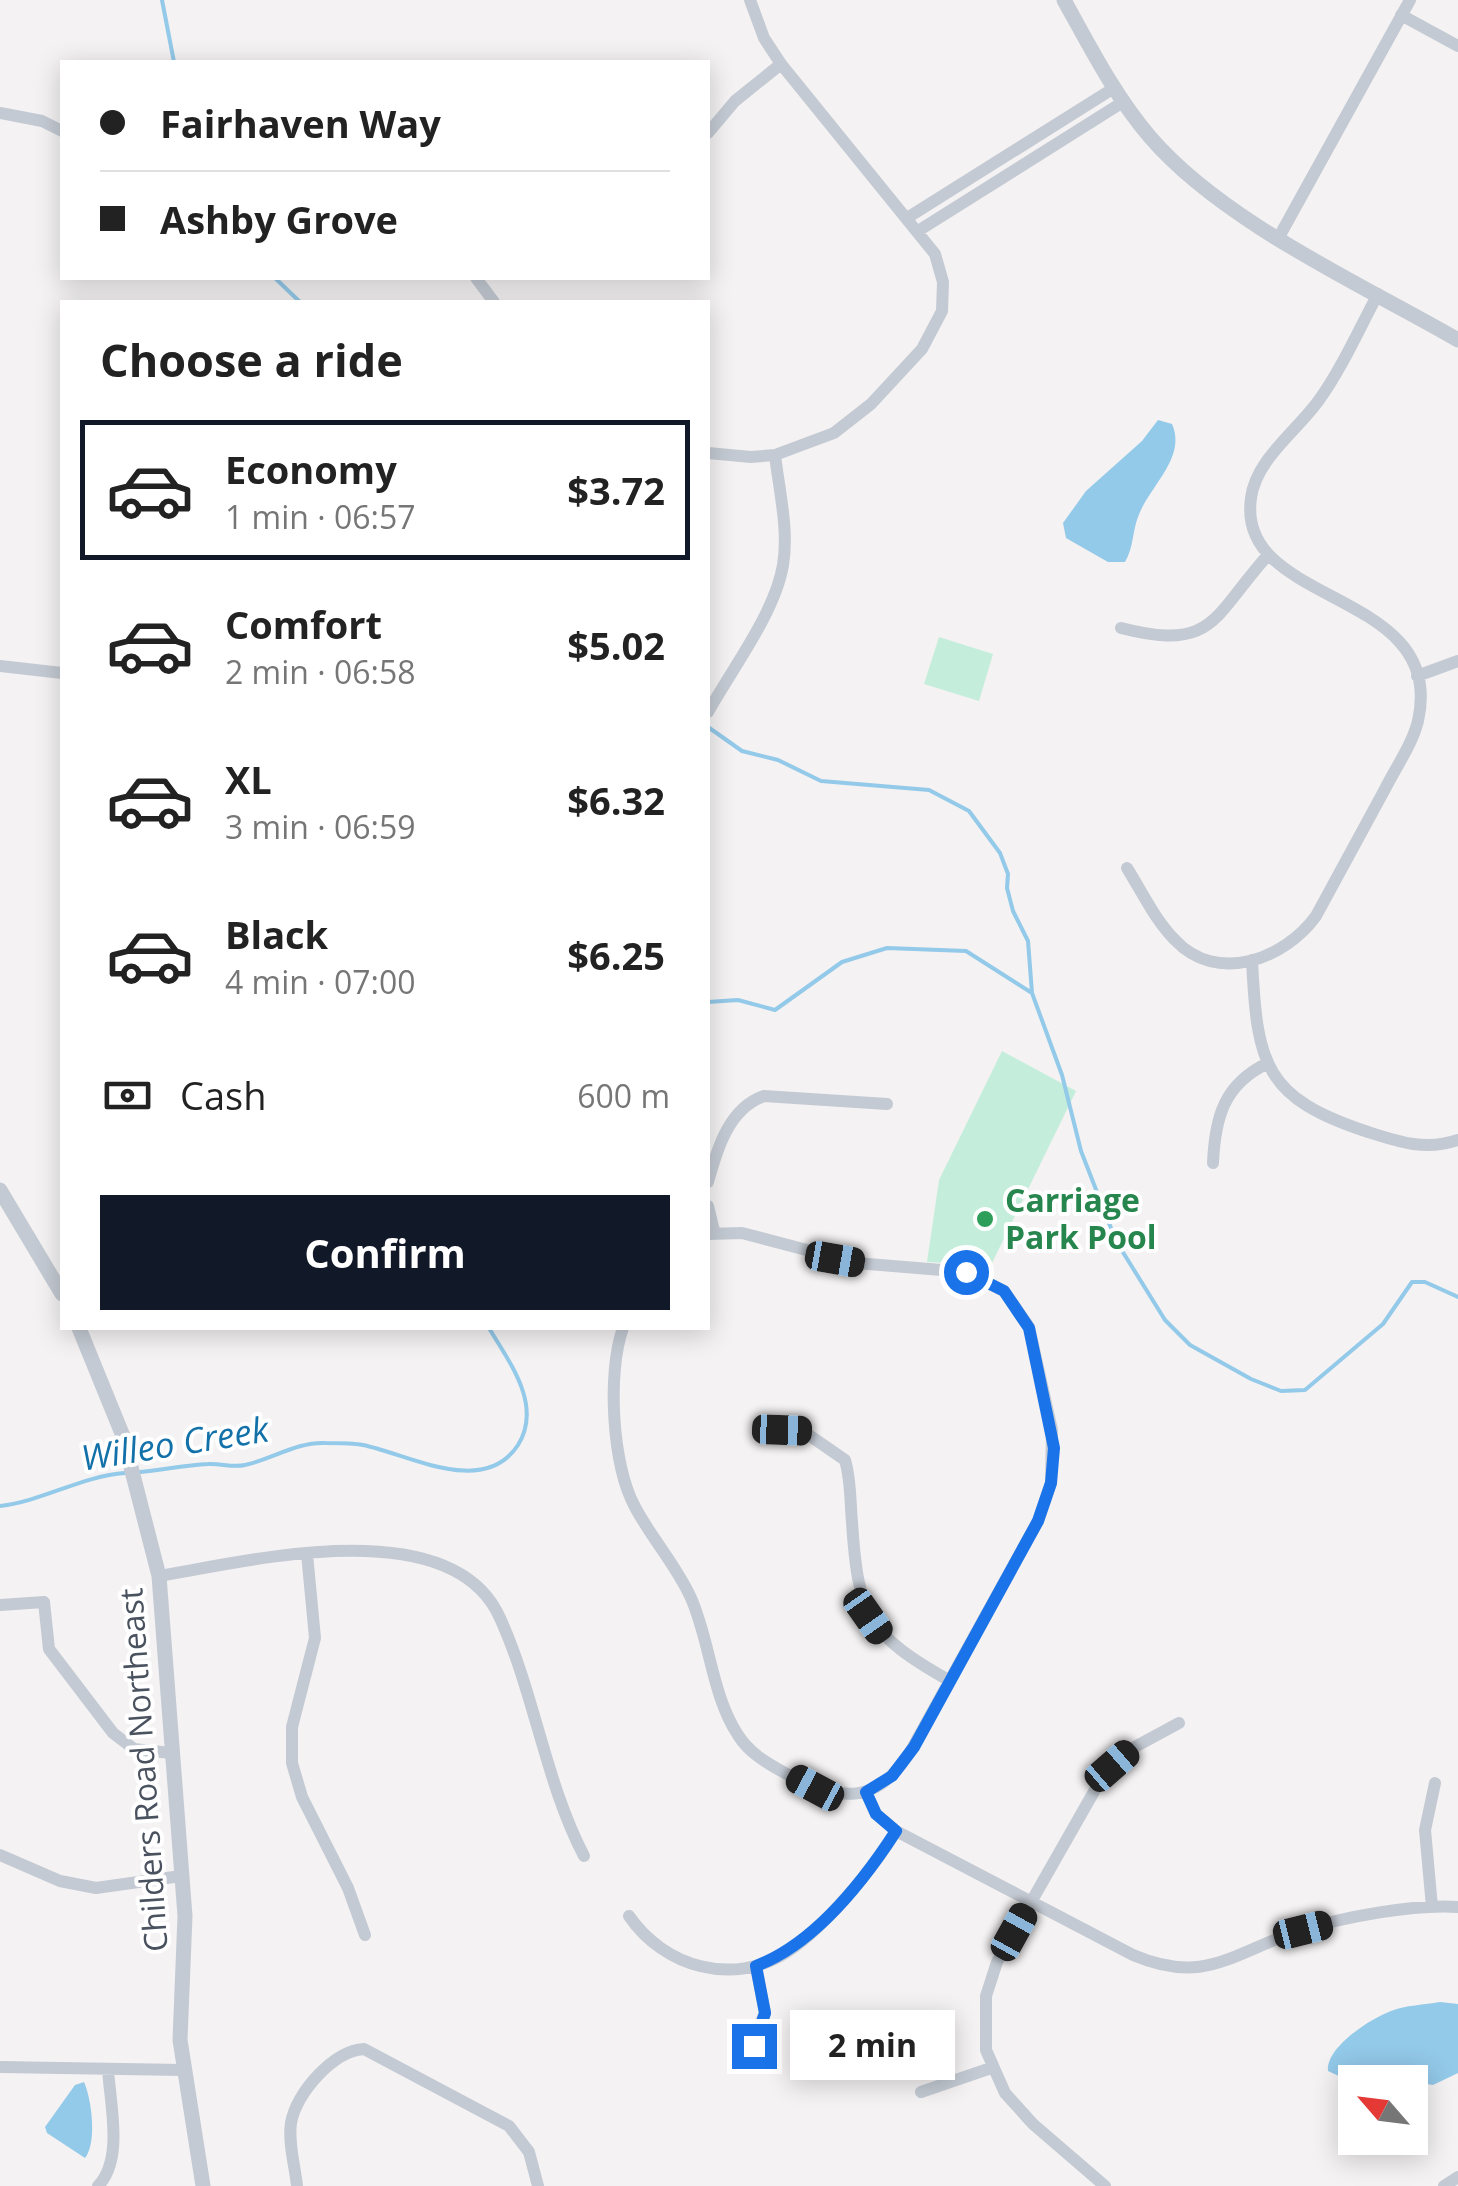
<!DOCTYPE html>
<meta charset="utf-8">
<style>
body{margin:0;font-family:"Open Sans",sans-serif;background:#f2f2f2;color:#222;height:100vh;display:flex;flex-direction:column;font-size:38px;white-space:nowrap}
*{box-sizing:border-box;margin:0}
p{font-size:32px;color:#767676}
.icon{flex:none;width:55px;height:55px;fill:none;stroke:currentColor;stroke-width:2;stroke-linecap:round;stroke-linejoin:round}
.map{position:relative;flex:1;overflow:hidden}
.panel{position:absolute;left:60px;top:300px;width:650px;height:1030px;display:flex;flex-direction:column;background:#fff;border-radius:0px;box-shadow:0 5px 25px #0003}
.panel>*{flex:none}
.banner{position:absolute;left:60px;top:60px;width:650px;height:220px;border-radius:0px;box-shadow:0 5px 25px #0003;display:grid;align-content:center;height:220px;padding:0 40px;background:#fff}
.needle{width:65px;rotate:298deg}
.buttons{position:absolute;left:1338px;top:2065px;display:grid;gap:20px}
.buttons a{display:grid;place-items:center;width:90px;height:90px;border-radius:0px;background:#fff;box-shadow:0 5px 25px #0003;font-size:50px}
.end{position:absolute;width:45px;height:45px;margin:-22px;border:12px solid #1a73e8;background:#fff;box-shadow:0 0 0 5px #fff}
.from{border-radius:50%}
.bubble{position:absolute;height:70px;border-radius:0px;background:#fff;box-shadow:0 5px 25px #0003;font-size:32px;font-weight:700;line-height:70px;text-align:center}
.car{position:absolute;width:30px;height:60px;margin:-30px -15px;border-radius:12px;box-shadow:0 0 8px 2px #0007;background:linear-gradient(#222 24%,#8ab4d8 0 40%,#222 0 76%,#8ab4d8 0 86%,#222 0)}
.banner b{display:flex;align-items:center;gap:35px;height:95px;font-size:38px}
.banner b+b{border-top:2px solid #e0e0e0}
.banner i{width:25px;height:25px;background:#222}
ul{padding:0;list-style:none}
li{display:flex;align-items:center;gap:30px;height:140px;margin:0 20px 15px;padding:0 20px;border:5px solid transparent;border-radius:0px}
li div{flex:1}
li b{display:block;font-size:38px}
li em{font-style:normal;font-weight:700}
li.on{border-color:#111827}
li>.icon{width:90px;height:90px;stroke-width:1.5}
h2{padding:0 40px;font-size:45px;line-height:120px}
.pay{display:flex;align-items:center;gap:25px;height:110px;padding:0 40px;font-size:38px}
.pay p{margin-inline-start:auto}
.button{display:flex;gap:20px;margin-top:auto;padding:20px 40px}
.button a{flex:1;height:115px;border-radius:0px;background:#111827;color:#fff;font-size:40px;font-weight:700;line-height:115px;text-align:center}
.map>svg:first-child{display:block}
</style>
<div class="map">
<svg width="1458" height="2186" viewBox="0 0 1458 2186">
<rect width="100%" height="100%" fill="#f4f2f2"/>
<path fill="#c4eedb" d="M939,637l54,17 -14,47 -55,-17z
M1002,1051l74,40 -85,174 -64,-3 12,-82z"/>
<path fill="#93c9e9" d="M1158,420l14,4c15,34 -23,62 -34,93 -6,16 -4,29 -13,45h-17l-42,-24 -3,-15 23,-32 56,-50z
M1440,2002l18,2v69l-25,12 -58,-9 -32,2 -15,-7c-2,-24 42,-52 63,-60 15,-6 33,-6 49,-9z
M84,2082c8,18 13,61 1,76l-38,-25 -2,-6 30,-42z"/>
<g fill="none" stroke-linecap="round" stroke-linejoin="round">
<path stroke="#93c9e9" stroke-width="4" d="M162,0l12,62
M275,278l25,24
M708,727l34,24 36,9 43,21 108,9 40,21 31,42 8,21 -1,14 6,23 15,30 4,52
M708,1002l30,-2 37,10 67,-48 45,-14 79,3 66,42 30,82 19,76 35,90 49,79 25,25 61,34 30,12 24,-1 78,-66 29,-42h13l33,15
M140,1472c22,-2 45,-7 68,-8 12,-1 25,4 37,1 28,-6 51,-23 80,-22 12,0 27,0 38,2 45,9 121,53 155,0 25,-40 -9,-83 -29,-117
M0,1506c43,-5 82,-30 125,-33"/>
<path stroke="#c4cad3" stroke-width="12" d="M1401,15l57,31
M0,113l42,8 20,10
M708,133l27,-32 46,-37
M907,218l207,-130
M918,231l205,-129
M1279,237l131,-237
M476,278l18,24
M708,453l43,4 24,-2 59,-22 37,-29 51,-55 20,-38 1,-29 -8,-28 -154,-190 -17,-26 -14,-38
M1121,628c94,24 92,-12 147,-73
M0,666l62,7
M1417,676l41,-15
M708,712c24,-43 67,-99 75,-147 6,-35 -4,-75 -8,-110
M1127,868c15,24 28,52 48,72 42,45 110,19 141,-24 23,-42 46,-85 69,-127 11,-22 27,-44 33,-68 30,-134 -183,-113 -167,-223 5,-39 46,-67 68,-98 23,-32 40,-71 59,-106
M1252,960c5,104 12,138 116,172 31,10 58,19 90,8
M1213,1163c2,-46 11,-79 55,-100
M708,1182c9,-33 21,-74 56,-86l123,8
M708,1206l6,25
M623,1328c-16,44 -11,137 12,179 17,32 41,58 56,91 19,43 21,98 47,137 11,18 29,28 47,38 55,29 93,34 128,-26l125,-226 13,-38 1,-53 -23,-103 -25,-36 -38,-19 -110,-9 -114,-30 -34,1
M781,1430l22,1 42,29c6,20 5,41 7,62 6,93 16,113 98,159
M307,1554l8,84 -23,89v36l10,34 46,91 17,47
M159,1576c89,-15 293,-66 341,42 35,77 45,163 84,238
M0,1605l44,-3 5,47 64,84 21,16 37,4
M866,1792l10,22 20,17 237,124c73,31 100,-3 166,-24 44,-14 114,-27 159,-24
M0,1855l60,26 36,7 85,-12
M1432,1907l-7,-77 10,-47
M629,1916c35,51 104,71 158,36 37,-24 86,-83 109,-121
M0,2067l183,3
M741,2067l24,-54 -9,-47
M921,2092l70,-24
M98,2186c26,-27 12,-82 10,-117
M297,2186c-2,-20 -9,-43 -6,-63 5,-30 42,-72 73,-74l145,77 20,26 9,34
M1105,2186l-72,-62 -28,-31 -19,-43v-54l11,-34 103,-181 31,-32 48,-26
M1444,2186l14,-9"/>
<path stroke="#c4cad3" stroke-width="15" d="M1064,0c26,47 51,96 86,137 73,85 211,147 308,203
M0,1190l62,104
M79,1328l44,108 36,140 26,340 -5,124 23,146"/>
</g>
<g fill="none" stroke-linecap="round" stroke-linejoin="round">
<path stroke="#1a73e8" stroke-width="12" d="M754,2046l11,-33 -9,-47c58,-22 107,-84 140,-135l-20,-17 -10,-22 26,-16 22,-29 124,-226 13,-38 3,-35 -25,-120 -25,-37 -38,-19"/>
</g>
<circle fill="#2e9e5b" stroke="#fff" stroke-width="4" cx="985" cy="1219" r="10"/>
<g text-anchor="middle" stroke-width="8" stroke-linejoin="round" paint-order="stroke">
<g font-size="32" font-weight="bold" fill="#27864d" stroke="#fff" text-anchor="start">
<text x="1005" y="1212">Carriage<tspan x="1005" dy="37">Park Pool</tspan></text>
</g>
<g font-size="32" fill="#4a525f" stroke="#fff">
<text transform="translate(144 1770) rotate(-94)" y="11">Childers Road Northeast</text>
</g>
<g font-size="35" font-style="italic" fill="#1371a9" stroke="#fff">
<text transform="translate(175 1444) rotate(-9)" y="12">Willeo Creek</text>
</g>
</g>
</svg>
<div class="buttons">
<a><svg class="needle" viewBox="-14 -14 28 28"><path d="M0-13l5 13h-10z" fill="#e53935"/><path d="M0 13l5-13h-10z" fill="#767676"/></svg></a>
</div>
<i class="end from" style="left:966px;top:1272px"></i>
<i class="end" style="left:754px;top:2046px"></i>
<div class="bubble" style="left:790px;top:2010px;width:165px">2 min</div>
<i class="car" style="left:835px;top:1259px;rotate:100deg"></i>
<i class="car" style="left:782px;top:1430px;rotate:92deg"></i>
<i class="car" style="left:868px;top:1616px;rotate:145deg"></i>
<i class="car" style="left:1112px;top:1766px;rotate:49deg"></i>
<i class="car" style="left:815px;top:1788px;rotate:298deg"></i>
<i class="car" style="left:1303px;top:1930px;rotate:76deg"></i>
<i class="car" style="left:1014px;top:1932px;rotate:29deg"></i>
<div class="banner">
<b><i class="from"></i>Fairhaven Way</b>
<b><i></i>Ashby Grove</b>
</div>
<section class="panel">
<h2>Choose a ride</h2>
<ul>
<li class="on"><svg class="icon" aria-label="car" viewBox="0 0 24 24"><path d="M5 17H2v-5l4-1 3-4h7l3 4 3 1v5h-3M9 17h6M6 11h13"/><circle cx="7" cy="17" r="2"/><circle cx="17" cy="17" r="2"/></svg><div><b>Economy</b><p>1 min · 06:57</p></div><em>$3.72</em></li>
<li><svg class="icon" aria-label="car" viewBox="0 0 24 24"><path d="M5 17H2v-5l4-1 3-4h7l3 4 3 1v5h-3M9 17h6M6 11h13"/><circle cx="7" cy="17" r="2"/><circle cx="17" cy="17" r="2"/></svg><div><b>Comfort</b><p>2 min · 06:58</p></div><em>$5.02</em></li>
<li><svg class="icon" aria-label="car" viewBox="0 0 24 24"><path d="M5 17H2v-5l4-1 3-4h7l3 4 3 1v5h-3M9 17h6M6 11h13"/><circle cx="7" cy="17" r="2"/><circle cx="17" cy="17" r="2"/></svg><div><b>XL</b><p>3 min · 06:59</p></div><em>$6.32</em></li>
<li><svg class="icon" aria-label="car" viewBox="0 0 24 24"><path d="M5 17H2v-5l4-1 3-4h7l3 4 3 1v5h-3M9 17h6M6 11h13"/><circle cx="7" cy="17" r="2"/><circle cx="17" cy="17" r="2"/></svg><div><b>Black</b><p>4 min · 07:00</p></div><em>$6.25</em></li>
</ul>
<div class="pay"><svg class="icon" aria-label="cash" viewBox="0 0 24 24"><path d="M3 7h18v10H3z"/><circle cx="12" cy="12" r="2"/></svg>Cash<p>600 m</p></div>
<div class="button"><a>Confirm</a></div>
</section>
</div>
